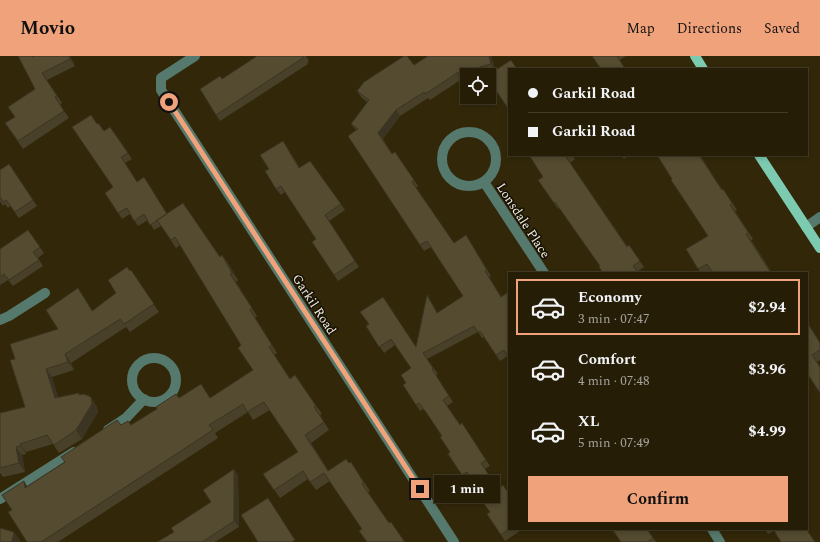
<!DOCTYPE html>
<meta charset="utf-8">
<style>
body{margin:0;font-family:Spectral,serif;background:#322a15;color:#f1f3f6;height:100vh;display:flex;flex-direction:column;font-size:15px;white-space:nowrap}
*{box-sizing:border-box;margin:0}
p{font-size:13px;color:#a4a29b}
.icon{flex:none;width:22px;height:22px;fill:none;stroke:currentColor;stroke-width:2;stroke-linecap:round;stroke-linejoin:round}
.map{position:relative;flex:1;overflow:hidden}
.sheet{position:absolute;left:508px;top:216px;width:300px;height:258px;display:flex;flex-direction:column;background:#261d07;border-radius:0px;box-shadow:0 2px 6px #0003,0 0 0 1px #423b28}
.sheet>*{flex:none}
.top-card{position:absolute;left:508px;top:12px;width:300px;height:88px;border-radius:0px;box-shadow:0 2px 6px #0003,0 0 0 1px #423b28;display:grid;align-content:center;height:88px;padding:0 20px;background:#261d07}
.tools{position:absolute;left:460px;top:12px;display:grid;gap:8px}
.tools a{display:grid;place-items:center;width:36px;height:36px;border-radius:0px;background:#261d07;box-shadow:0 2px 6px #0003,0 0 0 1px #423b28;font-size:20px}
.end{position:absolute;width:18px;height:18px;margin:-9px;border:5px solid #f0a27a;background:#111;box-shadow:0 0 0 2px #111}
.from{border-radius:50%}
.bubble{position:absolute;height:28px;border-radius:0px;background:#261d07;box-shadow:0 2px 6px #0003,0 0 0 1px #423b28;font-size:13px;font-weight:700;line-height:28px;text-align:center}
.top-card b{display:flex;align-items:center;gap:14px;height:38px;font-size:15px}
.top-card b+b{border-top:1px solid #423b28}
.top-card i{width:10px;height:10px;background:#f1f3f6}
ul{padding:7px 0 0;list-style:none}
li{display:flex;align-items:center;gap:12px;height:56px;margin:0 8px 6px;padding:0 12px;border:2px solid transparent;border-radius:0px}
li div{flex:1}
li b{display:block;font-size:15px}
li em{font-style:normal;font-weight:700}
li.on{border-color:#f0a27a}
li>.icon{width:36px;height:36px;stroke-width:1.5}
.primary-button{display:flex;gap:8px;margin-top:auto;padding:8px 20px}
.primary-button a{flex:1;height:46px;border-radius:0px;background:#f0a27a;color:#111;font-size:16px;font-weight:700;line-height:46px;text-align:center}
header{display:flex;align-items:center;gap:24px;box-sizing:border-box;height:56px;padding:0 20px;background:#f0a27a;color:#111}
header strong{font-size:19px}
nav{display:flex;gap:22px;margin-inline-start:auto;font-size:14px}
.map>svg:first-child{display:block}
</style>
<header>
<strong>Movio</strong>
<nav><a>Map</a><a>Directions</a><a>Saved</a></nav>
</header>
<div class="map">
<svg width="820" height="486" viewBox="0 0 820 486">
<rect width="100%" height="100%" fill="#322709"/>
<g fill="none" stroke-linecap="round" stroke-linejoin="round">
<path stroke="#55796c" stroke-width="10" d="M195,0l-34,22v12l293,452
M442 103a27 27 0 1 1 54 0a27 27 0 1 1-54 0Z
M484,126l60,91
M806,171l14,-10
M0,264l9,-4 36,-23
M132 324a22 22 0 1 1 44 0a22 22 0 1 1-44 0Z
M108,374l18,-12 18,-19
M0,443l74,-47
M712,473l8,13"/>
<path stroke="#7ccbb0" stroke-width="10" d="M695,0l8,13
M759,99l61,93"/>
</g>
<path fill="#484029" d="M70,0l5,10 -28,14 15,23 -2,2 9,13 -46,31 -18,-26 10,-6 20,-28 -3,-32z
M257,0h49l3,5 -2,2 1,1 -88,57 -4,-6 6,-36z
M428,0h63l4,14 -19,5h-9v3l-5,1 -32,21 -2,-2 -28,18 -17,23 9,15 3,-2 23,34 -2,2 38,55 16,-2 21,35 -2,1 12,20 7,59 -8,5 -16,-24 -2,1 -4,-6 -51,27 11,15 -2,1 17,27 -6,4 13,19 2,-2 28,43 -5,3 13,20 11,40h14l-18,12 -18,-27 3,-2 -7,-13 -12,-20 -4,2 -19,-27 2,-2 -8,-16 -13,-20 -6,-7 -3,2 -17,-26 3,-2 5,-15 -16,-23 -11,8 -18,-27 50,20 15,-45 6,12 26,-17 -32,-49 -7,4 -76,-115 8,-6 -5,-6 16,-22 -6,-5 -4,-6 57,-26z
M592,0h34l-6,4 5,9h-24z
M97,68l7,7 10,1 18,27 -7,4 12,19 30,32 53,43 2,-2 6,8 10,17 -2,2 21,34 -2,2 22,35 -3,2 16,24 5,-4 27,39 -2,1 9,15 -18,13 17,27 23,-8 19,29 -2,1 21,31 2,-1 14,20h-38l-5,-13 -32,-48 -14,9 -8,-11 -28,19 -17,-24 35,-22 -28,-42 -17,10 -5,-8 -33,21 3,5 -160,104h-31l-15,-32 15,-24 94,-61h10l48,-27h32l42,-28 -12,-25 -61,-100 -4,3 -15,-22 -7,4 -6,-10 -10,6 -8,-12 -8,5 -17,-26 8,-6z
M283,85l17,27 10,-7 35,49 -16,11 30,46 -21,14 -4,-6 -18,-36 -31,-47 -4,3 -5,-6 -7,-20z
M530,99h42l3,4 -5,4 57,83 2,-1 15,22 -7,5 -37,-6 -41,-58 -1,1 -20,-29 5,-3z
M621,99h8l-5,4z
M700,99l22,35 1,-1 14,21 -2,1 18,28 -2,1 21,33h-59l-2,-2 -3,2h-7l-3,-4 10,-33 -36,-57z
M9,108l28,42 -18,12 -9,-12 -2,2 -3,-4 -2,2 -3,-5v-31z
M28,174l16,23 -6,5 5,8 -30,20 -5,-6 -8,5v-36z
M131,214l28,42 -29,20 -4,-5 -55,36 3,7 -22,7 6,21 22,-3 16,10 2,7 -16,27 -23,14 -6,-9 -27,8v2l-4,1 3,17 -22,5 -3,-4v-60l25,-6 -10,-48 43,-30 25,-33 10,15 23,-18 14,-22z
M807,271l6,5 7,11v17l-3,2 -10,12z
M238,419l1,52 -24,15h-58l17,-10 37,-30z
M647,473l9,13h-35z
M765,473h41l-32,2 -6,3z"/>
<path fill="#3b3422" d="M69,0h1l5,10 -5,-7z
M489,0h2l4,14 -4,-6z
M396,54l4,6 -17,23 -5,-6z
M466,179l4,6 21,35 -4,-6z
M222,199l6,8 10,17 -6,-7z
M230,218l6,8 21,34 -5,-8z
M65,298l6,9 3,7 -6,-8z
M46,313l6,8 9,29 -6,-8z
M91,341l5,8 2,7 -16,27 -6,-9z
M305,379l6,8 22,35 -5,-7z
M20,388l6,8v2l-5,-8z
M16,391l6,8 3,17 -6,-9z
M234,413l4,6 1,52 -5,-6z
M24,425l5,8 -4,-1z
M14,476l6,8v2h-8z"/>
<path fill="#544b30" stroke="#3b3422" d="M18,0h13l1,1 2,-1h35l1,3 -28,14 15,23 -2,1 9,14 -46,30 -13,-18 10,-6 -7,-10 27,-18z
M257,0h47l-1,1v1l-87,57 -16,-26 20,-13 2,3z
M404,0h3l7,9 14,-9h61l2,8 -34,9 -32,21 -1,-2 -28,18 -18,23 14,21 3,-2 19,28 -2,2 42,61 12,-8 21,35 -2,1 16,26 6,-4 2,4v61l-5,-8 -8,5 -16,-24 -2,1 -4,-6 -51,27 10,15 -1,1 17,27 -6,4 17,25 2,-2 24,37 -5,3 17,26 5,-4 6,9v35l-8,6 -14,-21 3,-2 -9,-12 2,-1 -16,-27 -5,3 -14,-21 2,-2 -10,-15 2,-1 -16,-24 -7,-9 -3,2 -13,-20 3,-2 -5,-8 10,-7 -20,-29 -12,8 -13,-21 3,-2 -9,-12 23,-15 33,50 11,-52 10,18 26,-17 -36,-55 -7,4 -72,-109 10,-7 -7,-5 18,-24 -12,-9 7,-9z
M592,0h25l8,13h-24z
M511,4l6,9h-8v41l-20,-30v-5h-1z
M91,59l6,9 1,-1 6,8 6,-4 18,26 -7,4 16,25 7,-5 23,37 -17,11 -6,-11 -10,7 -7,-13 -9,5 -13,-20 8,-6 -41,-60z
M283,85l16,27 11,-7 31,43 -16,11 30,46 -21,14 -22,-33 4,-3 -35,-53 -5,3 -11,-18 4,-2 -9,-14z
M529,99h40l-3,2 61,90 2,-2 11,16 -7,5 5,7h-35l-4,-6 1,-1 -45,-64 -1,1 -16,-23 5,-3z
M657,99h42l23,35 1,-1 9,14 -2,2 18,27 -2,2 25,39h-58l-6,-9 -9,5 -12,-20 22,-13 -25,-38 -12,-18 1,-1z
M9,108l24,36 -18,12 -9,-12 -3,2 -2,-4 -1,1v-29z
M183,147l37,54 2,-2 10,18 -2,1 22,34 -2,2 22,35 -3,2 21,32 5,-4 21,31 -2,1 10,15 -19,13 23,36 18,-12 3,4 2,-1 13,21 -2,1 27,39 2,-1 13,19 -2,1h-35l-8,-11 3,-2 -38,-56 -14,9 -7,-11 -29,19 -11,-16 35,-22 -34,-50 -17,10 -4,-8 -34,21 4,5 -172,112h-14l-19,-30 4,-2 -10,-15 22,-14 1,7 40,-26 -4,-5 56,-37 4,5 7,-4 3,4 26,-16 -1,-2 20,-13 3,4 22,-14 9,14 43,-28 -15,-22 3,-3 -66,-108 -4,3 -14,-20z
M28,174l12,17 -7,5 6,8 -30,20 -5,-6 -4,3v-28z
M127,211l3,4 1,-1 23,34 -30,20 -4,-5 -55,35 3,8 -22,7 9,29 24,-5v2l5,-1 7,3 1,7 -16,26 -22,15 -7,-10 -27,9 1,2 -5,1 3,16 -19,5v-55l25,-6 -15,-47 5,-1 -5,-15 48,-15 -12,-19 32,-22 14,23 24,-18 -8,-13z
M809,269l11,18v7l-8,5 8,12v26l-13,-20v-46z
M234,413v52l-32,21h-45l17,-10 -3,-4 40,-26 -8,-12z
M268,442l27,42 -3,2h-34l-17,-27z
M0,472l14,4 -2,10h-12z
M612,473h35l6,9 -6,4h-26z
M773,473h33l9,13h-34z"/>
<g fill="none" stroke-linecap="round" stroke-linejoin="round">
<path stroke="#f0a27a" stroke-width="5" d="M169,46l251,387"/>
</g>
<g text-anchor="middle" stroke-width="3" stroke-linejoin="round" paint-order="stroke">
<g font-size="13" fill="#f2ebda" stroke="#151105">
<text transform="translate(524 164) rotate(57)" y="5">Lonsdale Place</text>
<text transform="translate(315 248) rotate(57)" y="5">Garkil Road</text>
</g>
</g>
</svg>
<div class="tools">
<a><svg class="icon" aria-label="locate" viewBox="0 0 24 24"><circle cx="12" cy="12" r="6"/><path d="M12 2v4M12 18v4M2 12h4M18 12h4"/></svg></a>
</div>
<i class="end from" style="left:169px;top:46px"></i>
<i class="end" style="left:420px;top:433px"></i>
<div class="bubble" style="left:434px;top:419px;width:66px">1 min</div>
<div class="top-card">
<b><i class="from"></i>Garkil Road</b>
<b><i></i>Garkil Road</b>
</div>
<section class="sheet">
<ul>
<li class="on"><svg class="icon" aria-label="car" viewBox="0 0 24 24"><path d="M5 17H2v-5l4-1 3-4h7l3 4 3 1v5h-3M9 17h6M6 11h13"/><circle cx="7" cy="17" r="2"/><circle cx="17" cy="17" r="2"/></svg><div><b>Economy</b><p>3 min · 07:47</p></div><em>$2.94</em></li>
<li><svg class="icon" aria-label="car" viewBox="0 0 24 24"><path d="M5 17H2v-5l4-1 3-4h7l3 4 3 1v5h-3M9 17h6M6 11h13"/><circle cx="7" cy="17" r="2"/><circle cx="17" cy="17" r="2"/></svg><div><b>Comfort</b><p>4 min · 07:48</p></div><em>$3.96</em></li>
<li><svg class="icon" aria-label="car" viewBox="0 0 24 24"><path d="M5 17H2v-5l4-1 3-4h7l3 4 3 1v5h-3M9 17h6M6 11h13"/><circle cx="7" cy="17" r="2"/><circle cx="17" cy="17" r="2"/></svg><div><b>XL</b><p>5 min · 07:49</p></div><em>$4.99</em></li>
</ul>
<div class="primary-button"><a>Confirm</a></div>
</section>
</div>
